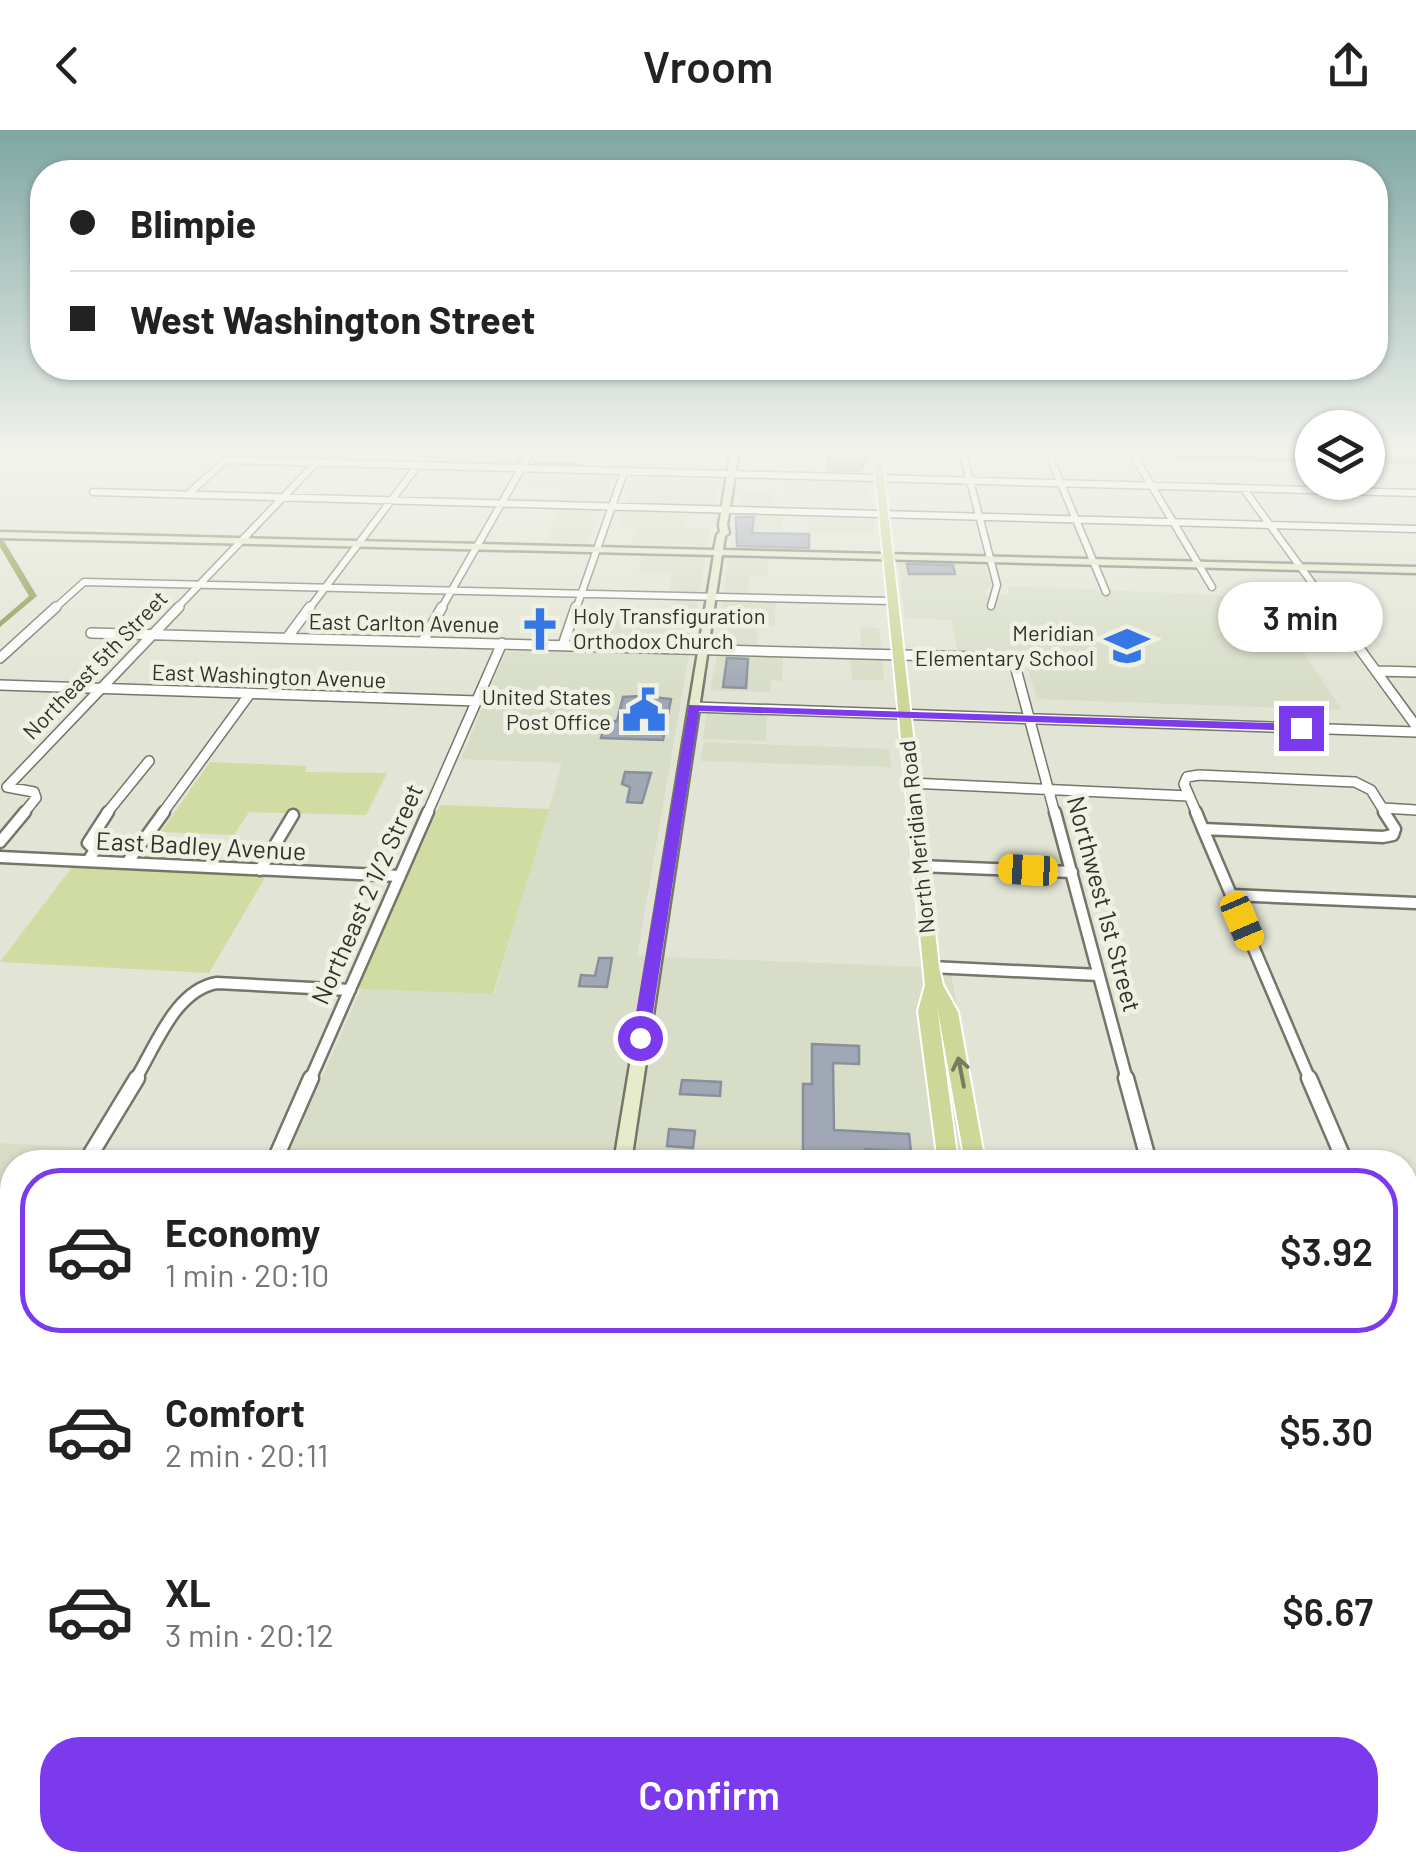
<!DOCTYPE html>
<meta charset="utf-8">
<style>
body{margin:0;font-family:Barlow,sans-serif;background:#f6f6f6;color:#222;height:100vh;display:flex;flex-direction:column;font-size:38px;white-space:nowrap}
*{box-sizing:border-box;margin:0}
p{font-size:32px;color:#767676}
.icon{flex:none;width:55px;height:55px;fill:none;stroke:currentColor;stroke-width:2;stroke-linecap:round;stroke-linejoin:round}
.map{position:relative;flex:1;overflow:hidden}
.panel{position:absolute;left:0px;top:1020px;width:1418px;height:722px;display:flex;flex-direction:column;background:#fff;border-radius:40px 40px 0 0;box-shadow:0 2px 8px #0004}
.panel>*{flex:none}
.top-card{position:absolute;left:30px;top:30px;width:1358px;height:220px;border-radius:40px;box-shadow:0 2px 8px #0004;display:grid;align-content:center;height:220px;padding:0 40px;background:#fff}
.fabs{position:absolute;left:1295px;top:280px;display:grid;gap:20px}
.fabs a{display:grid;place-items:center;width:90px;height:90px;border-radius:50%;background:#fff;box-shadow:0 2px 8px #0004;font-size:50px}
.end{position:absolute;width:45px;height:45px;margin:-22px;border:12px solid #7c3aed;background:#fff;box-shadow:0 0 0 5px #fff}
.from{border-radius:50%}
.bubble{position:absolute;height:70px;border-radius:35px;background:#fff;box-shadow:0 2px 8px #0004;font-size:32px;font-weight:600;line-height:70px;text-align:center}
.car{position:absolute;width:30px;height:60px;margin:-30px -15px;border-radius:12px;box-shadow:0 0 8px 2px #0007;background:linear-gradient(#f5c518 24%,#345 0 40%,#f5c518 0 76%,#345 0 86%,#f5c518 0)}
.top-card b{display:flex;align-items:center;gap:35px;height:95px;font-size:38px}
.top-card b+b{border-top:2px solid #e0e0e0}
.top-card i{width:25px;height:25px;background:#222}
ul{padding:18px 0 0;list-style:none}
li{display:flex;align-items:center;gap:30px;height:165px;margin:0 20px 15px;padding:0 20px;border:5px solid transparent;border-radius:40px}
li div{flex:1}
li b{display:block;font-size:38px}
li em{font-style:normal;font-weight:600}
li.active{border-color:#7c3aed}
li>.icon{width:90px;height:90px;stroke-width:1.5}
.button{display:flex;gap:20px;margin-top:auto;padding:20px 40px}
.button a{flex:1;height:115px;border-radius:40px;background:#7c3aed;color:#fff;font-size:40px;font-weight:600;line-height:115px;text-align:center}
header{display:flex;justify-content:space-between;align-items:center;height:130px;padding:0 40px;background:#fff;font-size:45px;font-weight:600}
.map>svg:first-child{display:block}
</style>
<header><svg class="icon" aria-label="back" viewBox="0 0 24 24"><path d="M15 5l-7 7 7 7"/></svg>Vroom<svg class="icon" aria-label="share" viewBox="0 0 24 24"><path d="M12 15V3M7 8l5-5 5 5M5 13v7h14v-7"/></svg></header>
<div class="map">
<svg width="1416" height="1741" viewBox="0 0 1416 1741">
<rect width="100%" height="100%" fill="#e2e5d5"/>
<path fill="#d7ddc6" d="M11,320h509l-8,15z
M531,343l82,3 -24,67 -44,-1 23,-53 -42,-2z
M635,346l84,3 -5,27 -55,-2 -4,8 31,2 -2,13 26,1 -3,18 -76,-2 5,-15 -18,-1z
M791,351l76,1 2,13 -86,-2v-10z
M739,363l35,1v22l9,1 -1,14 -47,-1z
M809,387l64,2 1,15 -66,-2z
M643,424l63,1 -69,401 313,12 35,184 146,10h-846l76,-173 133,5 68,-231 -101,-4 45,-107 66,-2 12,-32 86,2 6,-27 -7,-1 3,-19 -34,-1z
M728,426l41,1 -1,19h-18l-3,24 29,2 -2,24h-16l-1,19 -39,-1z
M898,429l87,2 6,24 -7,9 24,1v-9l259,11 75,113 -305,-11 -14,-45 -65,-3 -7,-31 -46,-2z
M860,497l19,1 5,53 -32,-2 -2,-31 11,-1z
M717,524l66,2 -1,25 -11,-1 -1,12 -60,-2z
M707,582l60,2 -1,27 -63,-2z
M704,612l185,7 3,18 -192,-6z
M0,1013l104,6 -7,13h-85v414l-12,-3z"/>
<path fill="#d0dca2" d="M210,632l97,4 -2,6 82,1 -21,42 -117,-3 -15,23 -73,-3z
M440,675l109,4 -56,185 -132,-5 -3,-3z
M72,737l194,9 -57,97 -209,-11z"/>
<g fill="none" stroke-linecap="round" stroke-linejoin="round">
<path stroke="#6a7437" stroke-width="2.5" d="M1164,322l148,4
M1368,327l48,2"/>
<path fill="#83913c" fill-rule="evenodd" d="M1159,320l9,4 144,4v4l-145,-4 -12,-6z
M517,326l5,1 -2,4 2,1v2l-9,-2z
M1368,329l48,2v4l-48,-2z
M533,332l46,1 3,2 -3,2 -44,-2z
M0,409l4,2 33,55 -37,31v-6l29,-25 -29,-49z
M0,1411l12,5v19l-12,-5z
M224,1730h25l5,11h-25z
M736,1730h22l-2,11h-22z"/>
</g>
<path fill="#a0a8b5" stroke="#88909d" stroke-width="2.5" d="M828,320l32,1 6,9 -6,11 -32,-1z
M736,387h18l-2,16 57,1v14l-72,-2z
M907,434l46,1 2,9h-46z
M727,528l21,1 -2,29 -23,-1z
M642,566l29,3 -8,41 -62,-2 5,-17h11l6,-24z
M625,642l26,1 -9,30 -15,-1 3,-15 -8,-3z
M599,828h13l-5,29 -28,-1 2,-11 14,1z
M812,914l47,2v18l-26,-1 1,67 75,4 2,18 -46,-3v13h-62v-78h9z
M682,950l39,2 -1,14 -40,-2z
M669,999l26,2 -2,17 -26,-2z"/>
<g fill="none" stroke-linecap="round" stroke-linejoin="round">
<g stroke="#737668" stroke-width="9">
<path id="street-far4" d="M962,320l35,135 -6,21
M1047,320l59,142
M1139,326l-4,2 77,129
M1243,358l88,121
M93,362l1323,37
M187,365l39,-35 1190,33
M54,479l30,-27 806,19
M176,479l140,-146
M309,479l109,-144
M441,479l91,-159
M576,479l48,-137"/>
</g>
<g stroke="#737668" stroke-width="12">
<path id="street-far3" d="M1329,477l87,119
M91,503l922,25 42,156
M287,508l23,-31
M423,511l19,-34
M563,515l13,-38
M0,528l56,-51
M1377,541l39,1
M0,555l477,16
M694,577l722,25
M910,653l279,13
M1383,678l33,2
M23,684l13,-16 -2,-6 -27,-5 172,-180
M106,684l43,-53
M162,684l87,-119
M427,684l75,-171
M1197,684l-13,-30 3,-7 12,-2 156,7 16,8 15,24"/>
</g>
<g stroke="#737668" stroke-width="15">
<path id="street-far2" d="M1055,682l72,268
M1196,682l7,17
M1203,699l180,8 10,-2 2,-6 -11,-17
M1203,699l107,251
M0,712l25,-30
M0,727l400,19
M88,731l7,-11 -7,-7 20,-31
M127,733l37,-51
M919,736l153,6
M260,740l33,-55
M1231,765l185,8
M931,837l168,8
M135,950c21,-34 40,-90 82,-97l133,7
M310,950l118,-268"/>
</g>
<g stroke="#737668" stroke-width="19">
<path id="street-far1" d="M1126,948l23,84
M1309,948l36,84
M86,1032l51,-84
M274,1032l37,-84
M1405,1173l11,25"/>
</g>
<g stroke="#737668" stroke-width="22">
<path id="street" d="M0,1728l17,13"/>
</g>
<g stroke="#737668" stroke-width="5">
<path id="secondary" d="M731,320h8l-12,75 2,8 -4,3 -2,14 693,17v6l-694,-18 -91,607h-17l100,-607 -714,-17v-6l714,18 3,-15 3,-3 -1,-7z
M1405,1197h11v18h-11z
M1033,1730h26l2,11h-28z"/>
</g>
<g stroke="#fff" stroke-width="4">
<path id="primary" d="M873,320h8l58,517 4,18 15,27 27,150h-20l-28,-156 21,156h-20l-20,-151 7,-26z
M0,1141l12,2v18h-12z"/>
</g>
<use href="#street-far4" stroke="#fff" stroke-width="6"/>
<use href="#street-far3" stroke="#fff" stroke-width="9"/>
<use href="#street-far2" stroke="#fff" stroke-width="10"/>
<use href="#street-far1" stroke="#fff" stroke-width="14"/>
<use href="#street" stroke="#fff" stroke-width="18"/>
<use href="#secondary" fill="#e6ebcb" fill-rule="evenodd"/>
<use href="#primary" fill="#cdd797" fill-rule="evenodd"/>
</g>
<defs><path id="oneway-shaft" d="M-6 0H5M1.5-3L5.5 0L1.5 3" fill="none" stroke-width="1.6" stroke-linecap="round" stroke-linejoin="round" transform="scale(2.5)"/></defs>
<use stroke="#777c5c" href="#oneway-shaft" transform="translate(961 942) rotate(-101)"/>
<linearGradient id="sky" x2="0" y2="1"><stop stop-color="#7fa6a3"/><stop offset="0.57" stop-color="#f2f3ec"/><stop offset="1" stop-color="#f2f3ec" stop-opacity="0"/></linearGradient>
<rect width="1416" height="564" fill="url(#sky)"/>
<path fill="#7c3aed" d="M689,575l612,19 6,4 -6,3 -602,-20 -50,327 -9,6 -8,-6z"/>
<defs>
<g id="church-bare" transform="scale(3.45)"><path d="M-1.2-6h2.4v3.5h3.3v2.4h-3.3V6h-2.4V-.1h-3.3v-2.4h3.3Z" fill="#3677e5" stroke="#eff2e3" stroke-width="2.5" paint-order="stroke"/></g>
<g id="school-bare" transform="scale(3.45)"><path d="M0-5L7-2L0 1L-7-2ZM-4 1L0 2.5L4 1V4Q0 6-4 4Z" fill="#3677e5" stroke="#eff2e3" stroke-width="2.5" paint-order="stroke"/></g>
<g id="civic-bare" transform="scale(3.45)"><path d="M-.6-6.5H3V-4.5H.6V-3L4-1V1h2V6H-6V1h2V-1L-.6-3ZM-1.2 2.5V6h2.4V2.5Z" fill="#3677e5" stroke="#eff2e3" stroke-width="2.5" paint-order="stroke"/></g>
</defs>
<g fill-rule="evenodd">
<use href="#church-bare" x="540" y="499"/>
<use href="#school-bare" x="1127" y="516"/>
<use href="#civic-bare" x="644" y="580"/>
</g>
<g text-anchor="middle" stroke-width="9" stroke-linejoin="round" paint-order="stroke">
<g font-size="22" fill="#31322c" stroke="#eff2e3" text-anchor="end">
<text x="573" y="494" text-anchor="start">Holy Transfiguration<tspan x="573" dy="25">Orthodox Church</tspan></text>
<text x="1094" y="511">Meridian<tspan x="1094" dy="25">Elementary School</tspan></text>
<text x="611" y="575">United States<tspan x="611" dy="25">Post Office</tspan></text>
</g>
<g font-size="22" fill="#31322c" stroke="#eff2e3">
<text transform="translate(404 493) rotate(1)" y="8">East Carlton Avenue</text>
<text transform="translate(95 535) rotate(-46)" y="8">Northeast 5th Street</text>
<text transform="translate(269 546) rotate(2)" y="8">East Washington Avenue</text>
<text transform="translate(917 707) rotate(-96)" y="8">North Meridian Road</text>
</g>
<g font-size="25" fill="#31322c" stroke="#eff2e3">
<text transform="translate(201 716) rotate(3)" y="9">East Badley Avenue</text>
<text transform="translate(367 764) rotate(-66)" y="9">Northeast 2 1/2 Street</text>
<text transform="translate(1104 774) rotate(75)" y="9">Northwest 1st Street</text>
</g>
</g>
</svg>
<div class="fabs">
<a><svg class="icon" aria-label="layers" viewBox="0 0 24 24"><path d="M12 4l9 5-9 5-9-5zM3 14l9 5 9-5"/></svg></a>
</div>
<i class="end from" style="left:640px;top:908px"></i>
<i class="end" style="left:1301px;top:598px"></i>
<div class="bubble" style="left:1218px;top:452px;width:165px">3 min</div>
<i class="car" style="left:1028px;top:740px;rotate:273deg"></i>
<i class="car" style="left:1242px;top:791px;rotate:157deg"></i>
<div class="top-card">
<b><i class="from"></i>Blimpie</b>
<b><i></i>West Washington Street</b>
</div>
<section class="panel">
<ul>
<li class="active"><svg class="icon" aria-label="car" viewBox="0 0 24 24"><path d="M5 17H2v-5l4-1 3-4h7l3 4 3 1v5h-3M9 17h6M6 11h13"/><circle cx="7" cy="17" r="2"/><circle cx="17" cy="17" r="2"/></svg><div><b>Economy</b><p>1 min · 20:10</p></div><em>$3.92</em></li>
<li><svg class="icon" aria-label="car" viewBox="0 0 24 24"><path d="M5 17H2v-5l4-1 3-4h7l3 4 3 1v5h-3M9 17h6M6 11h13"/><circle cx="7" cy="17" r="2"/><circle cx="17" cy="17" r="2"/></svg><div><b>Comfort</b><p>2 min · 20:11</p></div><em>$5.30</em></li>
<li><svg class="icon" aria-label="car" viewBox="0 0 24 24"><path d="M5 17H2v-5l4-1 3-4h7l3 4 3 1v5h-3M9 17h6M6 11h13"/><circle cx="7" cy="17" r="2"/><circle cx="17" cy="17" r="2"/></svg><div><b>XL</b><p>3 min · 20:12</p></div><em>$6.67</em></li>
</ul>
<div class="button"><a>Confirm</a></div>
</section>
</div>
